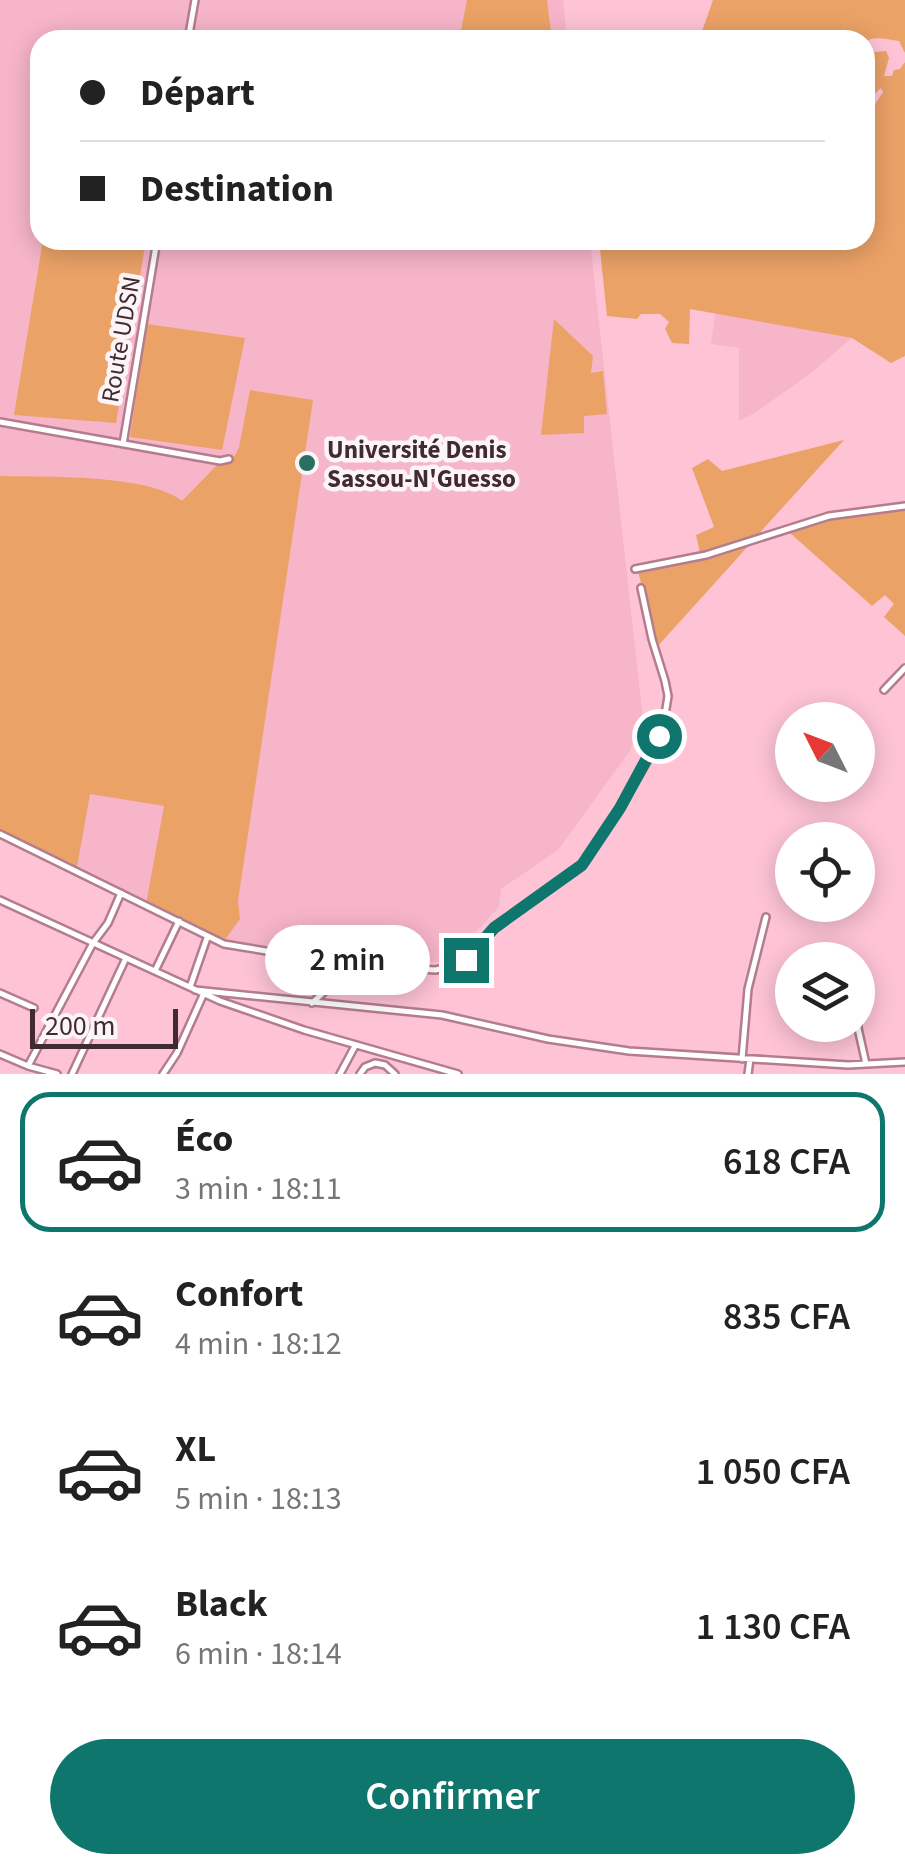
<!DOCTYPE html>
<html lang="fr">
<meta charset="utf-8">
<style>
body{margin:0;font-family:"Source Sans 3",sans-serif;background:#f2f2f2;color:#222;height:100vh;display:flex;flex-direction:column;font-size:38px;white-space:nowrap}
*{box-sizing:border-box;margin:0}
p{font-size:32px;color:#767676}
.icon{flex:none;width:55px;height:55px;fill:none;stroke:currentColor;stroke-width:2;stroke-linecap:round;stroke-linejoin:round}
.map{position:relative;height:1074px;overflow:hidden}
.sheet{display:flex;flex-direction:column;background:#fff;flex:1}
.sheet>*{flex:none}
.top-card{position:absolute;left:30px;top:30px;width:845px;height:220px;border-radius:30px;box-shadow:0 5px 25px #0003;display:grid;align-content:center;height:220px;padding:0 50px;background:#fff}
.needle{width:65px;rotate:312deg}
.buttons{position:absolute;left:775px;top:702px;display:grid;gap:20px}
.buttons a{display:grid;place-items:center;width:100px;height:100px;border-radius:50%;background:#fff;box-shadow:0 5px 25px #0003;font-size:50px}
.scale{position:absolute;left:30px;bottom:25px;width:148px;box-sizing:border-box;padding-left:10px;border:5px solid #412a31;border-top:0;font-size:28px;line-height:35px;white-space:nowrap;color:#412a31;-webkit-text-stroke:8px #fcf5f7;paint-order:stroke}
.end{position:absolute;width:45px;height:45px;margin:-22px;border:12px solid #0f766e;background:#fff;box-shadow:0 0 0 5px #fff}
.from{border-radius:50%}
.bubble{position:absolute;height:70px;border-radius:35px;background:#fff;box-shadow:0 5px 25px #0003;font-size:32px;font-weight:600;line-height:70px;text-align:center}
.top-card b{display:flex;align-items:center;gap:35px;height:95px;font-size:38px}
.top-card b+b{border-top:2px solid #e0e0e0}
.top-card i{width:25px;height:25px;background:#222}
ul{padding:18px 0 0;list-style:none}
li{display:flex;align-items:center;gap:30px;height:140px;margin:0 20px 15px;padding:0 30px;border:5px solid transparent;border-radius:30px}
li div{flex:1}
li b{display:block;font-size:38px}
li em{font-style:normal;font-weight:600}
li.on{border-color:#0f766e}
li>.icon{width:90px;height:90px;stroke-width:1.5}
.action{display:flex;gap:20px;margin-top:auto;padding:20px 50px}
.action a{flex:1;height:115px;border-radius:60px;background:#0f766e;color:#fff;font-size:40px;font-weight:600;line-height:115px;text-align:center}
.map>svg:first-child{display:block}
</style>
<div class="map">
<svg width="905" height="1074" viewBox="0 0 905 1074">
<rect width="100%" height="100%" fill="#fec4d5"/>
<path fill="#f7b5c9" d="M0,0h563l4,40h-527v200h550l53,479 -13,32 -72,99 -57,39 -2,18 -51,55 -90,-1 -134,-20 -224,-108z
M715,313l137,25 -42,36 -55,39 -16,8v-73l-28,-4z"/>
<path fill="#eba267" d="M467,0h80l5,40h-93z
M713,0h192v53l-6,-12c-12,-1 -24,-6 -34,1v-2h-166z
M886,51l3,7 -5,18h8l2,-6 6,-1 5,-7v294l-14,7 -39,-25 -162,-29 -1,35 -17,-1 -7,-14 4,-7 -9,-8h-19l-4,5 -30,-3 -8,-76h266v-125l7,-6 11,-17 -2,-4 -16,15v-50z
M43,240h103l-30,183 -102,-8z
M554,319l39,37 -2,17 12,-2 4,43 -23,2v17l-43,2z
M147,324l98,14 -23,112 -92,-13z
M250,390l63,10 -75,501 2,18 -16,22 -78,-37 18,-98 -74,-12 -13,73 -77,-35v-356c44,1 149,-2 182,25l35,-36 14,-3 8,-14z
M844,440l-90,99 -23,8 -31,6 -4,-18 18,-8 -22,-59 16,-9 14,12z
M905,508v128l-21,-19 10,-13 -9,-9 -13,11 -83,-74 59,-17z
M750,544l-93,103 -19,-76 70,-15z"/>
<g fill="none" stroke-linecap="round" stroke-linejoin="round">
<g stroke="#b37d8d" stroke-width="10">
<path id="minor" d="M188,40l7,-40
M0,422l220,39 9,-2
M123,444l34,-204
M635,569l71,-14 123,-39 76,-10
M884,690l21,-22
M0,834l224,110 115,19
M0,900l220,101 84,29 154,44
M155,971l24,-50
M190,987l17,-49
M859,989l-1,39 8,36
M195,990l247,25 106,24 81,12 219,14 57,-3
M0,993l34,15
M312,1003l12,-11 15,-29 96,7 21,-4 9,-6 29,-32 88,-63 38,-57 28,-48 11,-24 6,-21 3,-19 -3,-15 -13,-42 -11,-51
M0,1054l28,12 29,8
M742,1059l6,-70 18,-72
M28,1066l65,-123 15,-20 13,-30
M72,1074l54,-116
M163,1074l14,-21 27,-60
M340,1074l15,-28
M360,1074l5,-7 10,-4 10,2 10,9
M748,1074l2,-15"/>
</g>
<use href="#minor" stroke="#fff" stroke-width="5"/>
</g>
<g fill="none" stroke-linecap="round" stroke-linejoin="round">
<path stroke="#0f766e" stroke-width="12" d="M466,960l28,-32 88,-63 38,-57 39,-72"/>
</g>
<circle fill="#2a6f62" stroke="#fcf5f7" stroke-width="4" cx="307" cy="463" r="10"/>
<g text-anchor="middle" stroke-width="9" stroke-linejoin="round" paint-order="stroke">
<g font-size="25" fill="#412a31" stroke="#fcf5f7">
<text transform="translate(120 339) rotate(-80)" y="9">Route UDSN</text>
</g>
<g font-size="25" font-weight="bold" fill="#412a31" stroke="#fcf5f7" text-anchor="start">
<text x="327" y="458">Université Denis<tspan x="327" dy="29">Sassou-N'Guesso</tspan></text>
</g>
</g>
</svg>
<div class="buttons">
<a><svg class="needle" viewBox="-14 -14 28 28"><path d="M0-13l5 13h-10z" fill="#e53935"/><path d="M0 13l5-13h-10z" fill="#767676"/></svg></a>
<a><svg class="icon" aria-label="locate" viewBox="0 0 24 24"><circle cx="12" cy="12" r="6"/><path d="M12 2v4M12 18v4M2 12h4M18 12h4"/></svg></a>
<a><svg class="icon" aria-label="layers" viewBox="0 0 24 24"><path d="M12 4l9 5-9 5-9-5zM3 14l9 5 9-5"/></svg></a>
</div>
<div class="scale">200 m</div>
<i class="end from" style="left:659px;top:736px"></i>
<i class="end" style="left:466px;top:960px"></i>
<div class="bubble" style="left:265px;top:925px;width:165px">2 min</div>
<div class="top-card">
<b><i class="from"></i>Départ</b>
<b><i></i>Destination</b>
</div>
</div>
<section class="sheet">
<ul>
<li class="on"><svg class="icon" aria-label="car" viewBox="0 0 24 24"><path d="M5 17H2v-5l4-1 3-4h7l3 4 3 1v5h-3M9 17h6M6 11h13"/><circle cx="7" cy="17" r="2"/><circle cx="17" cy="17" r="2"/></svg><div><b>Éco</b><p>3 min · 18:11</p></div><em>618 CFA</em></li>
<li><svg class="icon" aria-label="car" viewBox="0 0 24 24"><path d="M5 17H2v-5l4-1 3-4h7l3 4 3 1v5h-3M9 17h6M6 11h13"/><circle cx="7" cy="17" r="2"/><circle cx="17" cy="17" r="2"/></svg><div><b>Confort</b><p>4 min · 18:12</p></div><em>835 CFA</em></li>
<li><svg class="icon" aria-label="car" viewBox="0 0 24 24"><path d="M5 17H2v-5l4-1 3-4h7l3 4 3 1v5h-3M9 17h6M6 11h13"/><circle cx="7" cy="17" r="2"/><circle cx="17" cy="17" r="2"/></svg><div><b>XL</b><p>5 min · 18:13</p></div><em>1 050 CFA</em></li>
<li><svg class="icon" aria-label="car" viewBox="0 0 24 24"><path d="M5 17H2v-5l4-1 3-4h7l3 4 3 1v5h-3M9 17h6M6 11h13"/><circle cx="7" cy="17" r="2"/><circle cx="17" cy="17" r="2"/></svg><div><b>Black</b><p>6 min · 18:14</p></div><em>1 130 CFA</em></li>
</ul>
<div class="action"><a>Confirmer</a></div>
</section>
